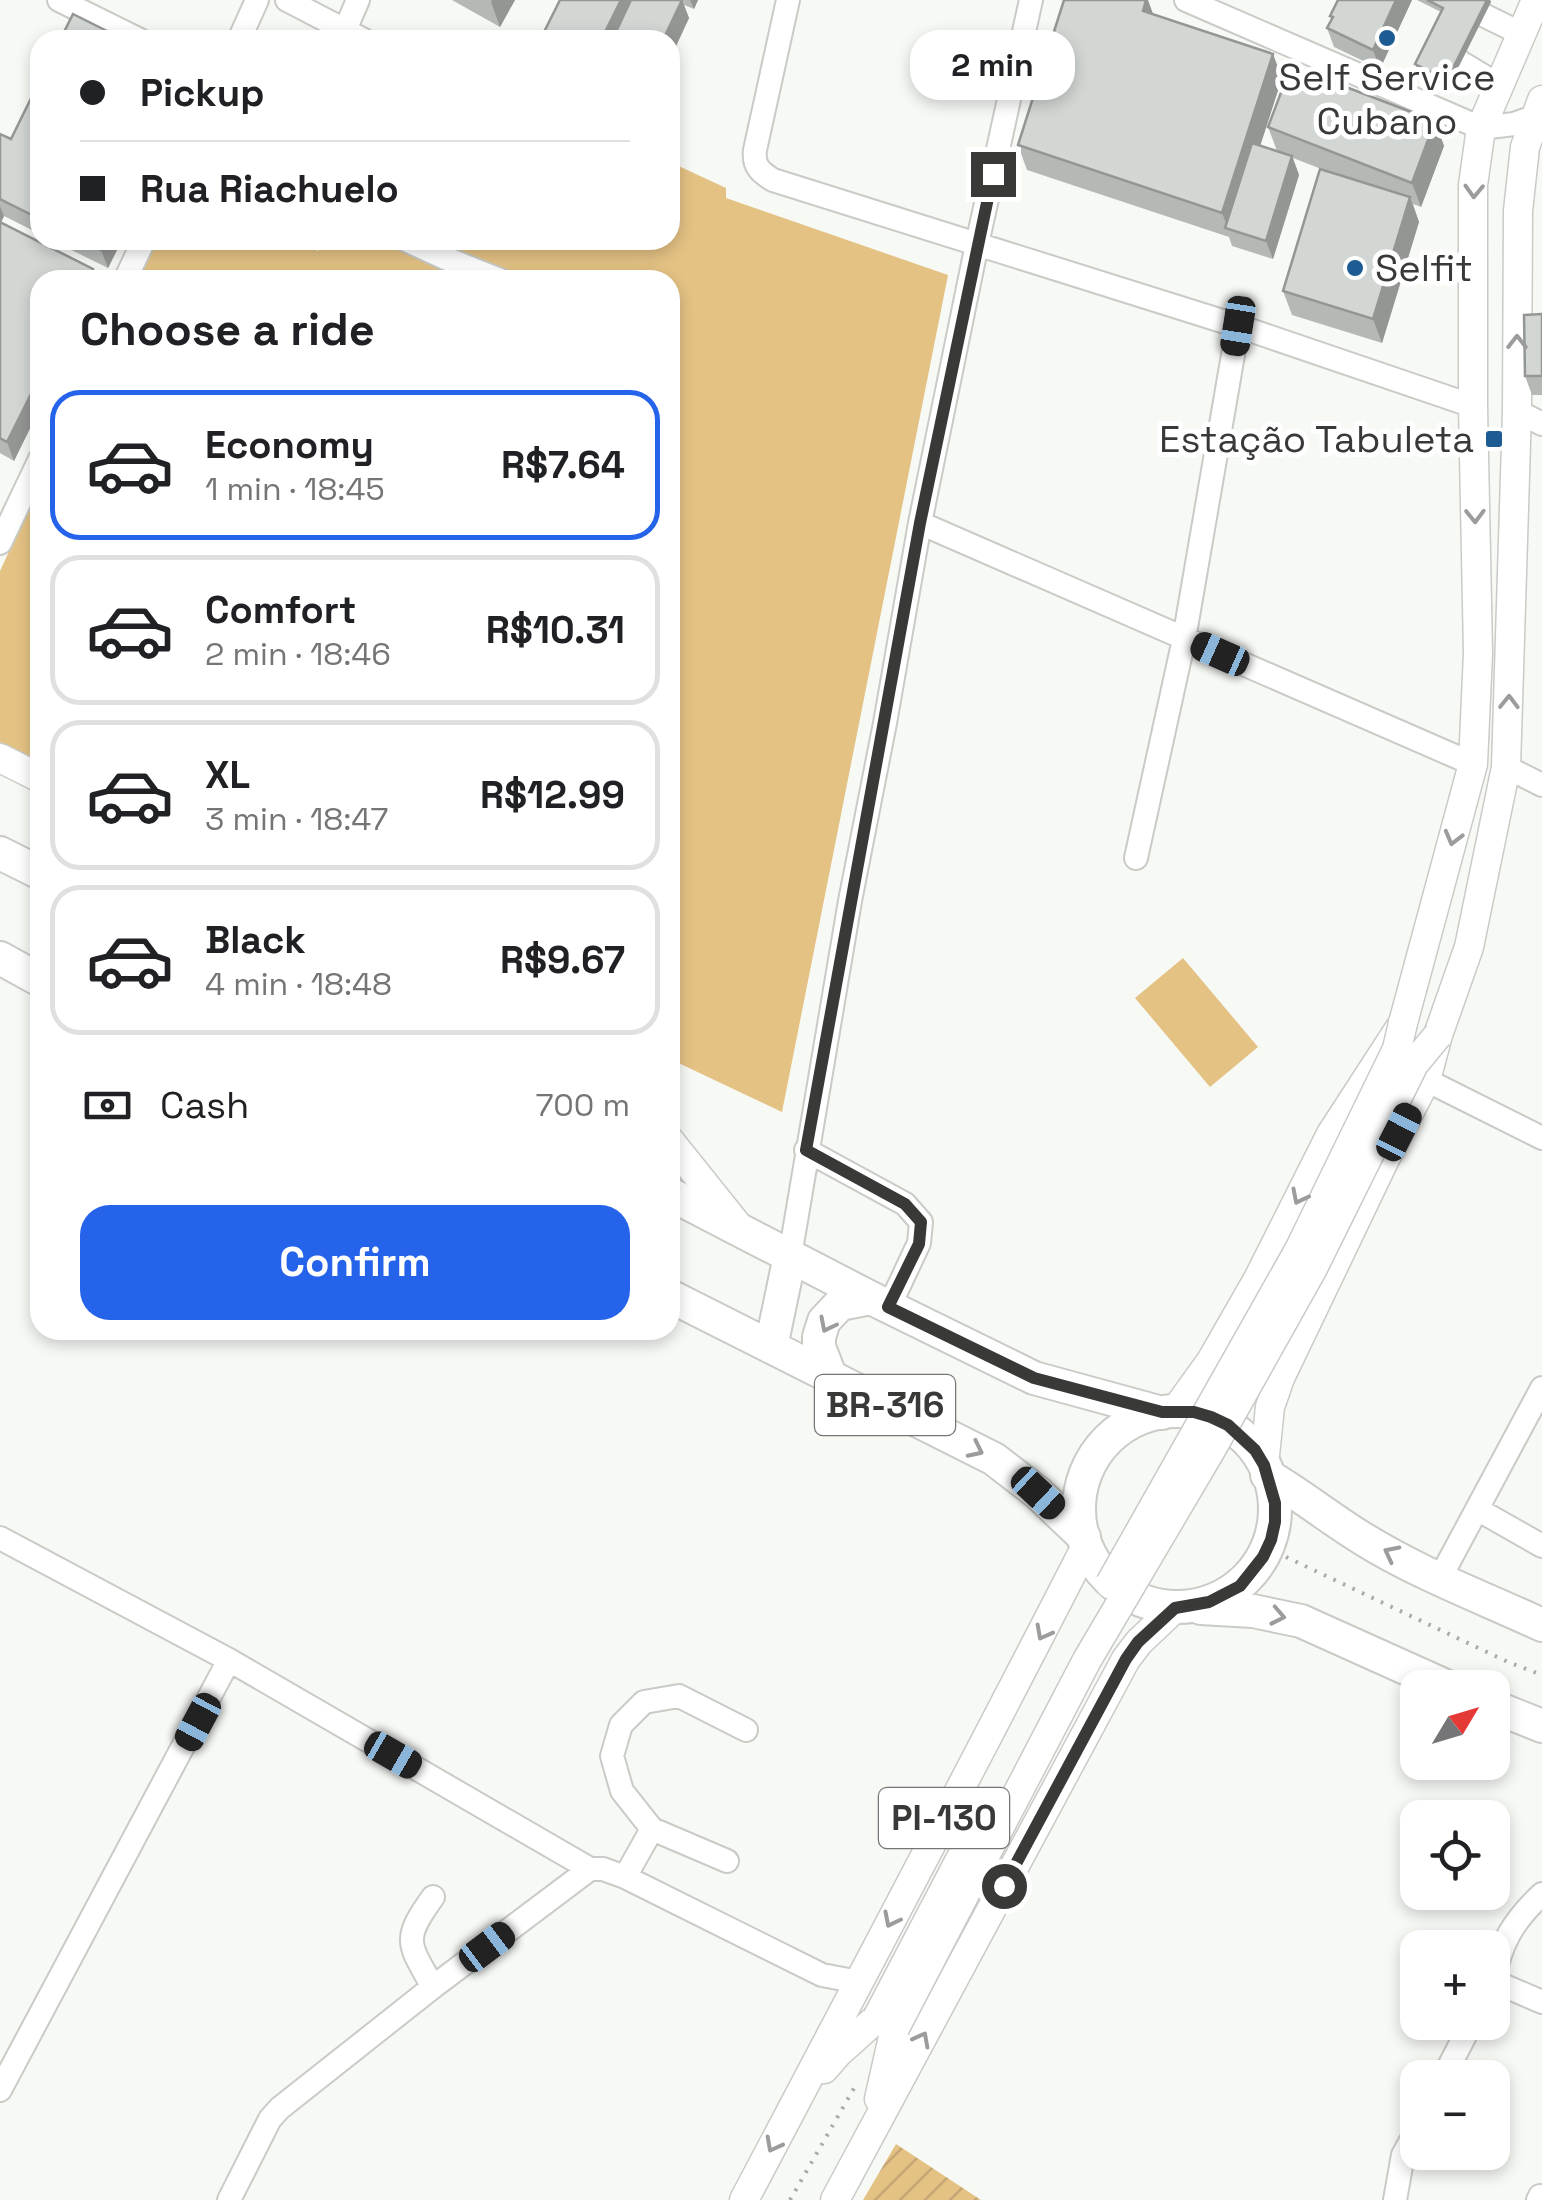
<!DOCTYPE html>
<meta charset="utf-8">
<style>
body{margin:0;font-family:"Space Grotesk",sans-serif;background:#f2f2f2;color:#202124;height:100vh;display:flex;flex-direction:column;font-size:38px;white-space:nowrap}
*{box-sizing:border-box;margin:0}
p{font-size:32px;color:#757577}
.icon{flex:none;width:55px;height:55px;fill:none;stroke:currentColor;stroke-width:2;stroke-linecap:round;stroke-linejoin:round}
.map{position:relative;flex:1;overflow:hidden}
.details{position:absolute;left:30px;top:270px;width:650px;height:1070px;display:flex;flex-direction:column;background:#fff;border-radius:30px;box-shadow:0 5px 15px #0003}
.details>*{flex:none}
.guide{position:absolute;left:30px;top:30px;width:650px;height:220px;border-radius:30px;box-shadow:0 5px 15px #0003;display:grid;align-content:center;height:220px;padding:0 50px;background:#fff}
.needle{width:65px;rotate:52deg}
.fabs{position:absolute;left:1400px;top:1670px;display:grid;gap:20px}
.fabs a{display:grid;place-items:center;width:110px;height:110px;border-radius:20px;background:#fff;box-shadow:0 5px 15px #0003;font-size:50px}
.end{position:absolute;width:45px;height:45px;margin:-22px;border:12px solid #393a38;background:#fff;box-shadow:0 0 0 5px #fff}
.from{border-radius:50%}
.bubble{position:absolute;height:70px;border-radius:30px;background:#fff;box-shadow:0 5px 15px #0003;font-size:32px;font-weight:600;line-height:70px;text-align:center}
.car{position:absolute;width:30px;height:60px;margin:-30px -15px;border-radius:12px;box-shadow:0 0 8px 2px #0007;background:linear-gradient(#222 24%,#8ab4d8 0 40%,#222 0 76%,#8ab4d8 0 86%,#222 0)}
.guide b{display:flex;align-items:center;gap:35px;height:95px;font-size:38px}
.guide b+b{border-top:2px solid #e0e0e0}
.guide i{width:25px;height:25px;background:#202124}
ul{padding:0;list-style:none}
li{display:flex;align-items:center;gap:30px;height:150px;margin:0 20px 15px;padding:0 30px;border:5px solid #e0e0e0;border-radius:30px}
li div{flex:1}
li b{display:block;font-size:38px}
li em{font-style:normal;font-weight:600}
li.active{border-color:#2563eb}
li>.icon{width:90px;height:90px;stroke-width:1.5}
h2{padding:0 50px;font-size:45px;line-height:120px}
.pay{display:flex;align-items:center;gap:25px;height:110px;padding:0 50px;font-size:38px}
.pay p{margin-inline-start:auto}
.action{display:flex;gap:20px;margin-top:auto;padding:20px 50px}
.action a{flex:1;height:115px;border-radius:30px;background:#2563eb;color:#fff;font-size:40px;font-weight:600;line-height:115px;text-align:center}
.map>svg:first-child{display:block}
</style>
<div class="map">
<svg width="1542" height="2200" viewBox="0 0 1542 2200">
<defs>
<pattern id="garden-furrows" width="10" height="10" patternUnits="userSpaceOnUse" patternTransform="scale(2.5)"><rect width="10" height="10" fill="#e4c284"/><path d="M-1 1l2-2M0 10L10 0M9 11l2-2" fill="none" stroke="#c4a773"/></pattern>
</defs>
<rect width="100%" height="100%" fill="#f7f9f5"/>
<path fill="url(#garden-furrows)" d="M896,2144l85,56h-118z"/>
<path fill="#e4c284" d="M670,162l56,26v10l222,77 -166,837 -112,-53v-779h-534l18,-40h141l23,11 6,-11h346z
M40,485v276l-40,-19v-171z
M1183,958l75,89 -48,40 -75,-89z"/>
<g fill="none" stroke-linecap="round" stroke-linejoin="round">
<g stroke="#c9cbc7" stroke-width="26">
<path id="minor" d="M59,0l81,40
M287,0l77,40
M788,0l-33,150c-2,16 5,22 18,30l465,146 235,80
M1186,0l295,128 33,-4 22,-8 6,1
M1459,10l10,-2 51,25
M345,30l13,-30
M239,40l18,-40
M1443,41l17,21 40,24
M406,240l39,18 55,22
M125,280l19,-40
M1517,411l25,13
M920,523l553,241
M0,543l40,-84
M1506,767l36,18
M1136,858l48,-219 54,-313
M1426,1080l116,58
M806,1150l99,54 16,18 -2,21 -30,64
M790,1256l60,-355 35,-178 35,-200 57,-279 54,-244
M1477,1509l65,37
M0,1538l229,122 361,209
M1440,1578l102,-190
M652,1829l75,32
M625,1877l27,-48 -30,-38 -10,-35 9,-31 23,-23 35,-6 67,34
M1542,1894c-29,27 -41,48 -49,87l49,21
M433,1987c-25,-44 -31,-47 0,-90
M1443,2078l29,-56
M0,2090l229,-430
M229,2200l41,-81 10,-11 153,-121 157,-118h13l22,8 197,98 37,7
M1395,2200l8,-45 15,-27
M1538,2200l2,-4"/>
</g>
<g stroke="#c9cbc7" stroke-width="31">
<path id="major" d="M0,758l40,20
M670,1141l72,90
M1175,1411l36,-50 47,-82 73,-145 72,-111 70,-259 5,-111 -5,-247v-221l8,-57 55,-128
M1264,1465l6,-58 10,-29 105,-219 41,-79 12,-45 31,-88 37,-180 11,-356 1,-200 7,-64 17,-47
M824,2069l14,-16 39,-35
M879,2099l16,-71
M744,2200c115,-218 230,-435 342,-654
M835,2200l291,-541 13,-17 36,-34"/>
</g>
<g stroke="#c9cbc7" stroke-width="36">
<path id="highway" d="M0,853l40,20
M0,958l40,22
M670,1194l201,104 163,80 128,35
M670,1296l324,163 44,34 46,44
M771,1347l19,-91
M831,1378l-12,-31v-10l5,-16 16,-17 31,-6
M1079 1509a98 98 0 1 1 196 0a98 98 0 1 1-196 0Z
M1267,1475c34,20 65,45 98,65 55,34 119,58 177,85
M1201,1608l52,3 48,10 149,67
M1492,1706l50,20"/>
</g>
<path stroke="#a9aaa7" stroke-width="4" stroke-dasharray="2.5 8" stroke-linecap="butt" d="M1267,1548l241,114 34,13
M790,2200l67,-117"/>
<use href="#minor" stroke="#fff" stroke-width="22"/>
<use href="#major" stroke="#fff" stroke-width="28"/>
<use href="#highway" stroke="#fff" stroke-width="32"/>
<g stroke="#c9cbc7" stroke-width="31" stroke-linecap="butt">
<path id="major-bridge" d="M1110,1584l189,-334 98,-201 6,-26
M877,2018l86,-164
M895,2028l192,-368 124,-210 101,-180 102,-206 24,-29"/>
</g>
<use href="#major-bridge" stroke="#fff" stroke-width="28"/>
</g>
<path fill="#b5b9b6" d="M452,0h63l-15,27z
M560,0h138l-4,9 -10,-4 5,13 -19,41v-19h-130z
M1412,0l-32,69 -46,-22 -7,-19 4,-9 -1,-3z
M1417,0h73l1,2 -42,84 -31,-16 -3,-6 26,-52z
M1153,14l129,64 -22,68 17,5 -9,-24 167,-6 9,25 -23,61 -8,-3 6,18 -37,121 -90,-28 -9,-24 41,-121 -31,-12 6,17 -26,84 -41,-13 -3,-9 -202,-67 -9,-25z
M40,80v154l-36,-18 -3,7 39,57v128l-26,53 -14,-8v-319l11,5z
M51,240h71l-14,28z
M1542,314v81h-10l-7,-19z"/>
<path fill="#949694" d="M492,0h23l-15,27 -9,-25z
M621,0h21l-28,36 2,4h-15z
M682,0l7,18 -19,41v-19h-7z
M690,0h8l-4,9z
M1146,0h2l8,22 -13,-11z
M1396,0h16l-32,69 -7,-19z
M1487,0h3l1,2 -42,84 -2,-6z
M1273,54l9,24 -49,152 -5,-2 -6,-15z
M1435,121l9,25 -23,61 -9,-24z
M1292,156l7,19 -26,84 -7,-18z
M1410,197l9,25 -37,121 -9,-24z
M0,206l4,10 -4,8z
M106,240h16l-14,28 -7,-18z
M93,269l4,11h-9z
M40,376v32l-26,53 -7,-19z"/>
<path fill="#d3d7d4" stroke="#949694" stroke-width="2.5" d="M560,0h61l-20,40h-61z
M631,0h51l-19,40h-41l-8,-4z
M1064,0h82l-3,11 130,43 -51,159 -204,-68z
M1338,0h58l-23,50 -46,-22 6,-11 -3,-1z
M1427,0h60l-40,80 -32,-16 28,-56z
M73,14l52,26h-65z
M1291,66l144,55 -23,62 -144,-56z
M40,80v139l-40,-20v-65l11,5z
M1252,143l40,13 -26,85 -41,-13z
M1320,169l90,28 -37,122 -90,-28z
M0,222l93,47 -5,11h-48v96l-33,66 -7,-4z
M81,240h25l-5,10z
M1542,314v62h-17l-1,-61z"/>
<defs><path id="oneway-chevron" d="M-2-3.5L2.5 0L-2 3.5" fill="none" stroke-width="1.6" stroke-linecap="round" stroke-linejoin="round" transform="scale(2.5)"/></defs>
<g stroke="#9c9c9c">
<use href="#oneway-chevron" transform="translate(1474 191) rotate(92)"/>
<use href="#oneway-chevron" transform="translate(1517 342) rotate(-90)"/>
<use href="#oneway-chevron" transform="translate(1475 516) rotate(89)"/>
<use href="#oneway-chevron" transform="translate(1509 702) rotate(-89)"/>
<use href="#oneway-chevron" transform="translate(1453 838) rotate(105)"/>
<use href="#oneway-chevron" transform="translate(1299 1197) rotate(117)"/>
<use href="#oneway-chevron" transform="translate(827 1325) rotate(117)"/>
<use href="#oneway-chevron" transform="translate(976 1450) rotate(26)"/>
<use href="#oneway-chevron" transform="translate(1391 1553) rotate(-153)"/>
<use href="#oneway-chevron" transform="translate(1278 1616) rotate(11)"/>
<use href="#oneway-chevron" transform="translate(1043 1633) rotate(118)"/>
<use href="#oneway-chevron" transform="translate(891 1920) rotate(117)"/>
<use href="#oneway-chevron" transform="translate(922 2039) rotate(-62)"/>
<use href="#oneway-chevron" transform="translate(773 2145) rotate(118)"/>
</g>
<g fill="none" stroke-linecap="round" stroke-linejoin="round">
<path stroke="#393a38" stroke-width="12" d="M993,174l-73,349 -114,627 99,54 16,18 -2,22 -31,63 146,71 128,34h32l17,5 17,8 27,25 9,15 11,38v19l-4,18 -8,17 -23,29 -31,16 -34,6 -37,34 -12,17 -122,227"/>
</g>
<g fill="#1c5c92" stroke="#fff" stroke-width="4">
<circle cx="1387" cy="38" r="10"/>
<circle cx="1355" cy="268" r="10"/>
<rect x="1484" y="429" width="20" height="20" rx="5"/>
</g>
<g text-anchor="middle" stroke-width="10" stroke-linejoin="round" paint-order="stroke">
<g fill="#fff" stroke="#747574" stroke-width="2.5">
<rect x="815" y="1375" width="140" height="60" rx="8"/>
<rect x="879" y="1788" width="130" height="60" rx="8"/>
</g>
<g font-size="35" font-weight="bold" fill="#393a38">
<text x="885" y="1417">BR-316</text>
<text x="944" y="1830">PI-130</text>
</g>
<g font-size="38" fill="#393a38" stroke="#fff">
<text x="1387" y="90">Self Service<tspan x="1387" dy="44">Cubano</tspan></text>
<text x="1375" y="281" text-anchor="start">Selfit</text>
<text x="1474" y="452" text-anchor="end">Estação Tabuleta</text>
</g>
</g>
</svg>
<div class="fabs">
<a><svg class="needle" viewBox="-14 -14 28 28"><path d="M0-13l5 13h-10z" fill="#e53935"/><path d="M0 13l5-13h-10z" fill="#757577"/></svg></a>
<a><svg class="icon" aria-label="locate" viewBox="0 0 24 24"><circle cx="12" cy="12" r="6"/><path d="M12 2v4M12 18v4M2 12h4M18 12h4"/></svg></a>
<a>+</a>
<a>−</a>
</div>
<i class="end from" style="left:1004px;top:1886px"></i>
<i class="end" style="left:993px;top:174px"></i>
<div class="bubble" style="left:910px;top:30px;width:165px">2 min</div>
<i class="car" style="left:1238px;top:326px;rotate:189deg"></i>
<i class="car" style="left:1220px;top:654px;rotate:294deg"></i>
<i class="car" style="left:1399px;top:1132px;rotate:27deg"></i>
<i class="car" style="left:1038px;top:1493px;rotate:133deg"></i>
<i class="car" style="left:198px;top:1722px;rotate:208deg"></i>
<i class="car" style="left:393px;top:1755px;rotate:120deg"></i>
<i class="car" style="left:487px;top:1947px;rotate:53deg"></i>
<div class="guide">
<b><i class="from"></i>Pickup</b>
<b><i></i>Rua Riachuelo</b>
</div>
<section class="details">
<h2>Choose a ride</h2>
<ul>
<li class="active"><svg class="icon" aria-label="car" viewBox="0 0 24 24"><path d="M5 17H2v-5l4-1 3-4h7l3 4 3 1v5h-3M9 17h6M6 11h13"/><circle cx="7" cy="17" r="2"/><circle cx="17" cy="17" r="2"/></svg><div><b>Economy</b><p>1 min · 18:45</p></div><em>R$7.64</em></li>
<li><svg class="icon" aria-label="car" viewBox="0 0 24 24"><path d="M5 17H2v-5l4-1 3-4h7l3 4 3 1v5h-3M9 17h6M6 11h13"/><circle cx="7" cy="17" r="2"/><circle cx="17" cy="17" r="2"/></svg><div><b>Comfort</b><p>2 min · 18:46</p></div><em>R$10.31</em></li>
<li><svg class="icon" aria-label="car" viewBox="0 0 24 24"><path d="M5 17H2v-5l4-1 3-4h7l3 4 3 1v5h-3M9 17h6M6 11h13"/><circle cx="7" cy="17" r="2"/><circle cx="17" cy="17" r="2"/></svg><div><b>XL</b><p>3 min · 18:47</p></div><em>R$12.99</em></li>
<li><svg class="icon" aria-label="car" viewBox="0 0 24 24"><path d="M5 17H2v-5l4-1 3-4h7l3 4 3 1v5h-3M9 17h6M6 11h13"/><circle cx="7" cy="17" r="2"/><circle cx="17" cy="17" r="2"/></svg><div><b>Black</b><p>4 min · 18:48</p></div><em>R$9.67</em></li>
</ul>
<div class="pay"><svg class="icon" aria-label="cash" viewBox="0 0 24 24"><path d="M3 7h18v10H3z"/><circle cx="12" cy="12" r="2"/></svg>Cash<p>700 m</p></div>
<div class="action"><a>Confirm</a></div>
</section>
</div>
